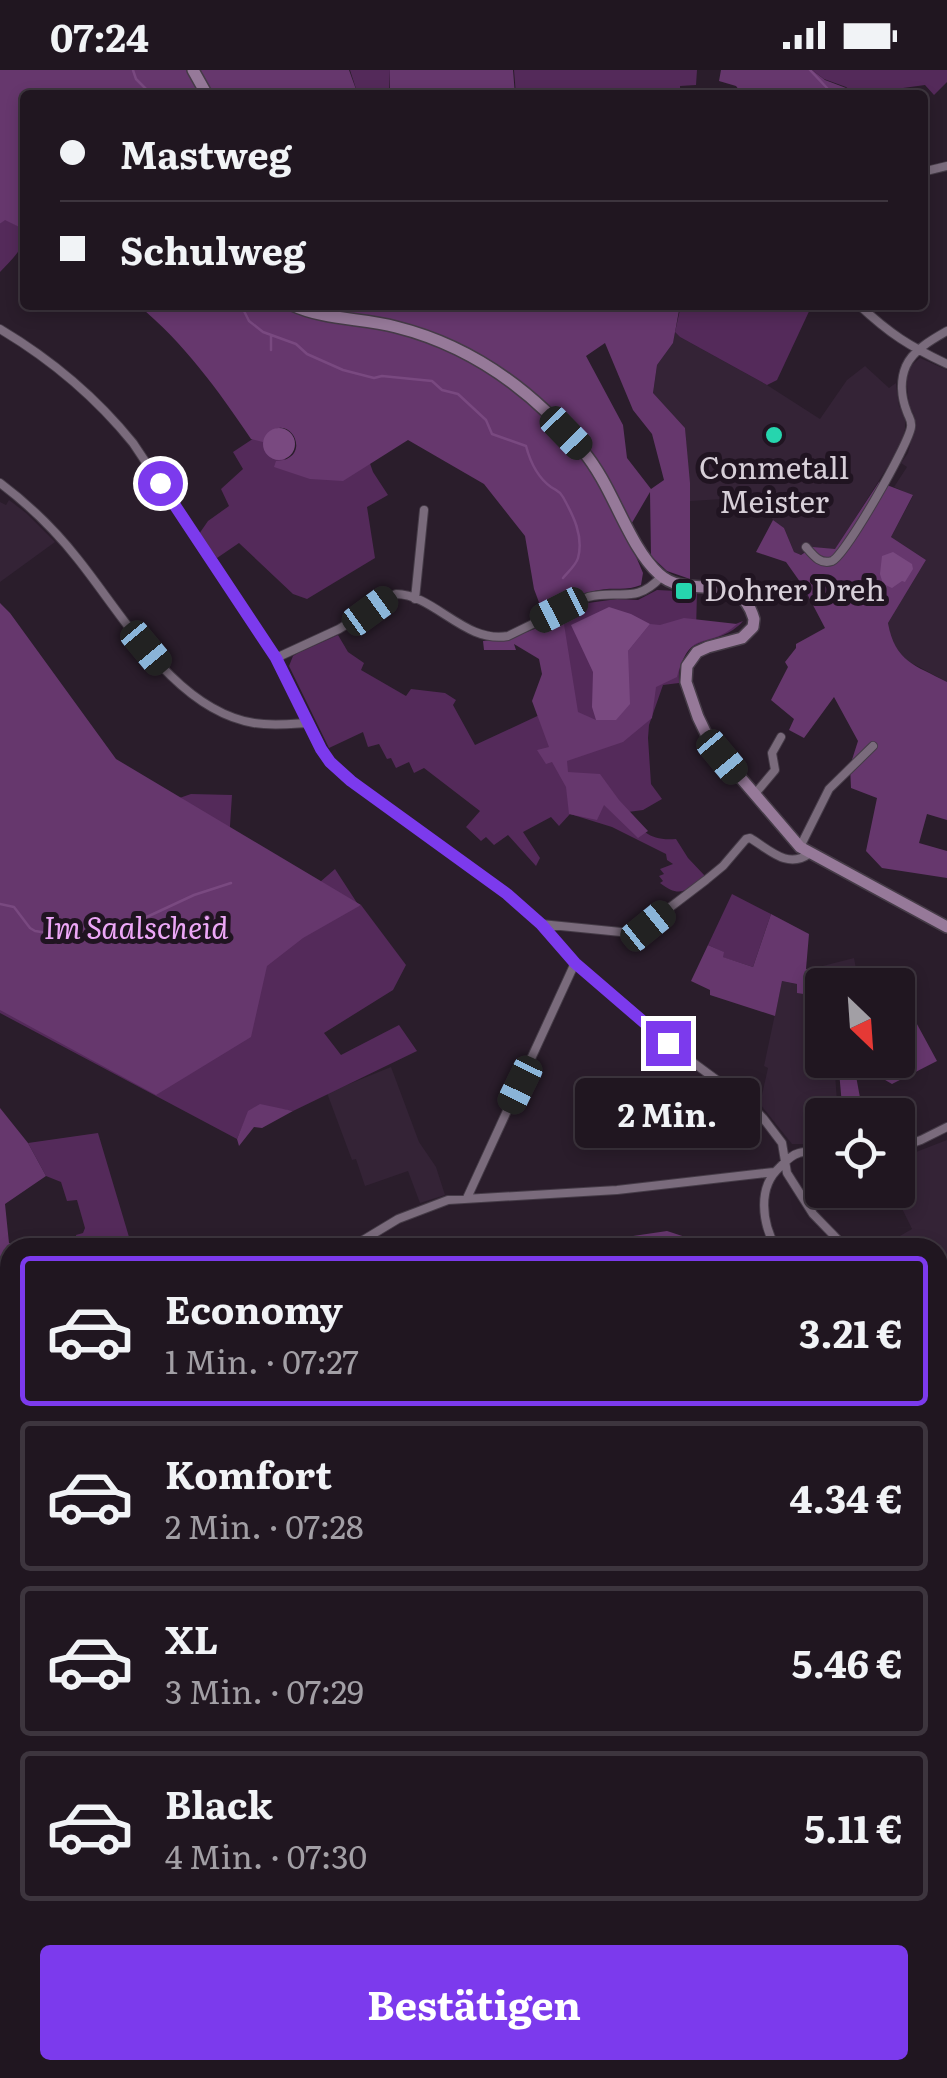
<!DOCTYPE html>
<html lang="de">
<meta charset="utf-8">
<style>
body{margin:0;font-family:Literata,serif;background:#281f29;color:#f1f3f6;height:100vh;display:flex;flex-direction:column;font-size:38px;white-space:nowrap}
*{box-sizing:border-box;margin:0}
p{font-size:32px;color:#a29fa5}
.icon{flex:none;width:55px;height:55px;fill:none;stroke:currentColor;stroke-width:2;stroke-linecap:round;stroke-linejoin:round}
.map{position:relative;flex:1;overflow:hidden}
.panel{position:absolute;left:0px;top:1168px;width:948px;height:842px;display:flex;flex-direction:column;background:#201620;border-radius:30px 30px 0 0;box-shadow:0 5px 15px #0003,0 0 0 2px #3d353e}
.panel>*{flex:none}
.top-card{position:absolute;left:20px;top:20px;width:908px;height:220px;border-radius:10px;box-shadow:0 5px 15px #0003,0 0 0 2px #3d353e;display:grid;align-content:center;height:220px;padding:0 40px;background:#201620}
.needle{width:65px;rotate:155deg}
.fabs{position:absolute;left:805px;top:898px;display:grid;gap:20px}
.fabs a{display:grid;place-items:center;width:110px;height:110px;border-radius:10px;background:#201620;box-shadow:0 5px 15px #0003,0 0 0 2px #3d353e;font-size:50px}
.end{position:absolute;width:45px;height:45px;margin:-22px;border:12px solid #7c3aed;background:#fff;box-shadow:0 0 0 5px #fff}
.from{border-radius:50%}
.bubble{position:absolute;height:70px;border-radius:10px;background:#201620;box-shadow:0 5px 15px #0003,0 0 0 2px #3d353e;font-size:32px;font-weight:700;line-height:70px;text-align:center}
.car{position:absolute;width:30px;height:60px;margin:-30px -15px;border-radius:12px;box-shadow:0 0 8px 2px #0007;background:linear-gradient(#222 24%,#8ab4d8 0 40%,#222 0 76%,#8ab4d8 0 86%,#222 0)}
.top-card b{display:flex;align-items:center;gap:35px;height:95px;font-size:38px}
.top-card b+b{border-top:2px solid #3d353e}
.top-card i{width:25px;height:25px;background:#f1f3f6}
ul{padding:18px 0 0;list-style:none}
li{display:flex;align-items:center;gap:30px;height:150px;margin:0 20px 15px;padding:0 20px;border:5px solid #3d353e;border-radius:10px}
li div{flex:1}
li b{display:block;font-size:38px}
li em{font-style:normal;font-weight:700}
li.on{border-color:#7c3aed}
li>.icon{width:90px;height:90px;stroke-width:1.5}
.button{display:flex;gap:20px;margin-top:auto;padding:20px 40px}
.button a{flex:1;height:115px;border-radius:10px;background:#7c3aed;color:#fff;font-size:40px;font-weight:700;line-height:115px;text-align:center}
.status{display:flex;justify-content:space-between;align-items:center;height:70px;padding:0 50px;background:#201620;direction:ltr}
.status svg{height:28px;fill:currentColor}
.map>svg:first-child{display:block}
</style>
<div class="status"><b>07:24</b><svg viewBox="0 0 49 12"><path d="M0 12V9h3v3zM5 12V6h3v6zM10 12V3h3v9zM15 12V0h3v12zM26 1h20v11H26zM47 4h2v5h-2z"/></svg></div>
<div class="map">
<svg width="947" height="2008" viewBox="0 0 947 2008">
<rect width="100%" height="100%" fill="#2a1d2b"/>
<path fill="#342336" d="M675,262l5,5 87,48 53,34 27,-39 18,-14 24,22 7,-5 3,23 6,11v12l-3,15 -67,106 -22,-3 -13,8 -6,-3 -10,-24 -11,-8 -16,-23 -67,4 -5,-73 -32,-34 4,-29 16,-22z
M920,288l27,12v312l-43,-23 -13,-18 -3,-18 38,-63 -35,-23 22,-41 -19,-9 13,-20 -6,-4 7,-10 7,-28 -1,-10 -5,-10 -3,-29 3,-9z
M9,430l17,13 29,29 -55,40v-80l6,3z
M854,888l5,27h-37v75h12l4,55h-16l-1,29h-29l-32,-40 8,-36 -4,-2 18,-85 15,3 20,12 -2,-28z
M391,997l28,75 17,25 9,28 -25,8 -12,-32 -43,15 -9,-27 -4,1 -25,-67z
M947,1070v133l-9,10v-35h-59l33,-19 -19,-39h5v-31z"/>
<path fill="#542a5a" d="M350,0h40l-1,25h-31z
M514,0h183l-1,15 -16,1v9h-18l-1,-5 -38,5h-107z
M812,0h135v12l-13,13 -9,-10 -22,3 3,7h-50l-10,-8 -22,-8z
M5,149l20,11c0,19 -13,29 -25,42v-48z
M681,235h131l-35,75 -10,5 -87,-48 -5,-5z
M260,364l39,40 68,-19 6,17 15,23 -21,12 8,51 -68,41 -14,-5 -54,-51 -22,15 -18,-24 9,-13 21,-15 -8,-17 22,-20 -10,-17z
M657,520l40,2 -1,39 32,-4 15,-6c-26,30 -65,7 -64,62l-16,2 -14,40 -1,13 3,46 11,15 -19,11 -15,2c14,20 22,29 48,27l12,19 17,18c-17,14 -25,23 -45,7l3,-2 -4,-5 5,-2 -4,-5 13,-5 -6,-4 -1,-6 -54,-27 -42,-13 -11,12 -8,-9 -28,15 17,26 -4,8 -28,-31 -14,10 -8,-8 -5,4 -15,-14 14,-16 -56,-43 -10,5 -5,-11 -13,6 -5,-10 -4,1 -8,-15 -11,3 -5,-15 -34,16 -40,-82 4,-10 5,-3 40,-18 10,17 16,11 -3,7 45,26 5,-7 34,4 11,7 -3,5 22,40 73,-34 11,-71 -10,-18 39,-19 29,-4 21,1z
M0,663l165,70 26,-9 41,1 -3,46 60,68 46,-40 24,37 2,-1 45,60 -13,25 -69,43 17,22 58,-30 18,26 -124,60 -19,-3 -29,12 -8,19 -237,-126z
M732,824l39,20 -18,53 -31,-10 1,-5 -15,-7z
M98,1063l34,114h-54l-2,-12 7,-2 2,-5 -8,-28 -10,1 -6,-19 -15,-6 -18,-33z
M10,1684v104l-10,-4v-41l7,-5 -7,-8c0,-18 0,-34 10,-46z
M613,2000h111l12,8h-116z
M765,2000h118l2,8h-126z"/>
<path fill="#66376d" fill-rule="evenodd" d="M0,0h349l9,25h-333v135l-20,-10 -5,4z
M390,0h123l2,25h-125z
M721,0h91l13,10 21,8 9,7h-112l-7,-9 -17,-5z
M138,235h542l-7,38 -16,22 -4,28 32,35 5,55v96l-23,-8 -16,-15 -1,-64 -24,41 17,40 -2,12c-14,6 -28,2 -42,5 -20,3 -38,14 -56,23l-9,-24 -9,-53 -41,-52 -76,-44 -65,41 -33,-2 -36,-12 2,-6c42,-2 9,-59 -13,-19l-12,-3c-33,-49 -67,-96 -113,-134zM605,273l28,67 19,24 12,46 -13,9 -24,-31 -4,-33 -37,-69z
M879,412l34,13 -22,42 35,23 -38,63c7,39 27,42 59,59v138l-20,-6 -8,29 28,8v27l-65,-10 -16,-17 11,-53 -26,-10 -1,-22 8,-25 -24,-44 -30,41 -15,-8 5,-11 -23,-19 17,-33 -3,-5 11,-14v-4l29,-16 -22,-42 -17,-24 -30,-10 17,-32 11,8 10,24 7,3 12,-8 22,2z
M0,533l10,10 106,146 245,146 -58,33 -36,28 -16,71 -95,58 -156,-85z
M563,548l15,94 18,8 31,-45 1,-24 22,-27 10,1 24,-7 53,6c-31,28 -45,1 -60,53l-21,10 -4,31 -29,24 -56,19 1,11 32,2 19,26 29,31 -10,7 -34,-33 -7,15 -28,-6 -3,-27 -14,-25 -6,2 -9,-14 12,-3 -17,-46 10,-27 -3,-15 -25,-15 2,6h-32l-1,-9 28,-3z
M771,844l38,20 -3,35 9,-1 2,28 -20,-3v-9l-15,-3 -7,35 -65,-21v-5l-19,-9 17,-36 16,7 -1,5 30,10z
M898,919l39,72 -45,23 -19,-11 -17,3 5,27 -19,2 -4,-45h60z
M260,1034l33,7 -31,17 -8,-1 -15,19 -2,-7 11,-28z
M0,1038l28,35 18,33 -41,28 4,39 22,2 1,2 -22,1v32l-5,2 -5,-2z
M667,1161l49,16h-72l-11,-11z
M0,1403l10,2v137l-10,9z
M10,1588v57l-4,2 -3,13 7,3v21l-8,8 -2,7v-102z
M0,1842l10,8v150h555l8,6 5,-6h35l7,8h-620z"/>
<path fill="#794980" d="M263 374a16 16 0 1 1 32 0a16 16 0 1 1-32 0Z
M893,482l19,12 1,5 -8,13 -3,-1 -10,7 -9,-4 -3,-10 2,-18z
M609,537l22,7 19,10 -22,27 2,53 -14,16h-20l-4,-13 1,-35 -22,-47z"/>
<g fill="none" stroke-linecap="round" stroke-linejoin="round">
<path stroke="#794980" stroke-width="2.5" d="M133,0l3,9 16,16
M810,0l18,19 10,6
M241,235l8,16 14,11 33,12 11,10 36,16 31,8 8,-2 50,5 10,9 16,4 28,26 6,14 34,12c4,15 11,31 25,41 6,4 8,3 12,10 10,18 21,39 15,61 -2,7 -10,14 -15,20
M271,266v14
M0,834l14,3 16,21 5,3 32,5 54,-7 73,-34 37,-12
M0,1553l10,-3"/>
<g stroke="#453b47" stroke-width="10">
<path id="minor" d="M922,102l25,-6
M859,235c31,29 50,41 88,59
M0,259c52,31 95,67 133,114l143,215 45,91 9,13 21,19 156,113 34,30 34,39 116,98 57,42 15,15 19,25 5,30 26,41 33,34
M0,413c28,21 55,47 77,75 46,57 98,152 177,165 18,3 36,1 54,0
M806,477c7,8 14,18 26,14 13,-5 77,-117 79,-134 1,-7 -2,-9 -4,-15 -6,-15 -7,-32 -1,-46 7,-16 27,-27 41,-35
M415,529l9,-89
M276,588l63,-29 57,-35c38,0 69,50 112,42l80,-39c32,-8 47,8 73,-20
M754,725l21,-25 -3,-17 9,-16
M800,777l29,-58 44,-43
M541,854l90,9 8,-2 67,-51 17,-14 23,-27 4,-1c20,12 37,31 59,16
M898,1078l23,-8 26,-13
M467,1128l108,-235
M350,1178l48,-29 50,-19 169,-10 157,-18
M776,1178c-14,-25 -19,-61 4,-81 6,-6 11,-12 19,-14 7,-2 16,-1 23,-2
M0,1239l4,25 6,15
M938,1270l9,10
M938,1331l9,-14
M938,1484l9,-16
M0,1544l10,-9
M0,1788l10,3
M0,1881l10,9
M938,1884l9,11
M938,1932l9,5
M0,1966l10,5
M65,2000l16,8
M102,2000l8,8
M702,2008l5,-8"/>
</g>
<g stroke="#453b47" stroke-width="14">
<path id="secondary" d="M193,0l14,25
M292,235c32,15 70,13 104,22 76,19 138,65 187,124 30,35 45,95 76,123 30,28 80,-7 95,45l-1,8 -11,11 -34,9 -11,5 -10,14 -1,16 12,35 12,25 90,105 147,80"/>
</g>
<use href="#minor" stroke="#7a6b7c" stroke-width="8"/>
<use href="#secondary" stroke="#967999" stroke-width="11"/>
</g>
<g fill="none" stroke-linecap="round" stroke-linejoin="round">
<path stroke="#7c3aed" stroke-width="12" d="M160,413l116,175 45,91 9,13 21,19 156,113 34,30 34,39 93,80"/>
</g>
<g fill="#26d5ae" stroke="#201421" stroke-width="4">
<circle cx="774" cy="365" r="10"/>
<rect x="674" y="511" width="20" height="20" rx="5"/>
</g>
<g text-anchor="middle" stroke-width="10" stroke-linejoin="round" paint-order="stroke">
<g font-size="30" fill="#d7cfd8" stroke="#201421">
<text x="774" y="409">Conmetall<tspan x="774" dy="34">Meister</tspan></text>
<text x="704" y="531" text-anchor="start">Dohrer Dreh</text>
</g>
<g font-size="30" font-style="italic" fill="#eda7f7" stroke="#201421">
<text x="136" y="869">Im Saalscheid</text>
</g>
</g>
</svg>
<div class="fabs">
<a><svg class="needle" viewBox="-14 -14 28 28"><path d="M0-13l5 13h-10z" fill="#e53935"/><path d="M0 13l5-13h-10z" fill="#a29fa5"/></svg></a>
<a><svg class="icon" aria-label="locate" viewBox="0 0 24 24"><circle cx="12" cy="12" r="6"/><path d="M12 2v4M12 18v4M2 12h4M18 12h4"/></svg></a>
</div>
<i class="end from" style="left:160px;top:413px"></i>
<i class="end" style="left:668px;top:973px"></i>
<div class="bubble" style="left:575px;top:1008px;width:185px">2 Min.</div>
<i class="car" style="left:566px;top:363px;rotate:136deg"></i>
<i class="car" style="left:559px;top:540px;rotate:243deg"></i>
<i class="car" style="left:370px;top:541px;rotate:54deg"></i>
<i class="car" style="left:146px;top:578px;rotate:140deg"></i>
<i class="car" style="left:722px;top:687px;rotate:140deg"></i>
<i class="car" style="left:648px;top:856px;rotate:51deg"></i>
<i class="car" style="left:520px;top:1015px;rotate:206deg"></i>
<div class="top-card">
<b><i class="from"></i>Mastweg</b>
<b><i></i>Schulweg</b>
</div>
<section class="panel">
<ul>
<li class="on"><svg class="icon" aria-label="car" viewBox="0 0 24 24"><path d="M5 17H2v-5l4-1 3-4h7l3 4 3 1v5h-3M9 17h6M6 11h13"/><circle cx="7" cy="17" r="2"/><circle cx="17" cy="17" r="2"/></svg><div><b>Economy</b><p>1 Min. · 07:27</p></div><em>3.21 €</em></li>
<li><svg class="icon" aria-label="car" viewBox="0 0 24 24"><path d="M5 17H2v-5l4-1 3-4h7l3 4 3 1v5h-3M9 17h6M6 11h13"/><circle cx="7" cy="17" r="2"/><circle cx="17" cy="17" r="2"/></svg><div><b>Komfort</b><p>2 Min. · 07:28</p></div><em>4.34 €</em></li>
<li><svg class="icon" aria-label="car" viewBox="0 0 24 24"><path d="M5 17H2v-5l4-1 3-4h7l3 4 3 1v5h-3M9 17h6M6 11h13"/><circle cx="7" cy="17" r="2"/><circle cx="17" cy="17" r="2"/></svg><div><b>XL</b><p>3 Min. · 07:29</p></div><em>5.46 €</em></li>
<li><svg class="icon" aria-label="car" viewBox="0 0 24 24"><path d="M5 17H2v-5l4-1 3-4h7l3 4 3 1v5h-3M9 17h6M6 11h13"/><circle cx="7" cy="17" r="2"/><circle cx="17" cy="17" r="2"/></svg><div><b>Black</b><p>4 Min. · 07:30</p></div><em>5.11 €</em></li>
</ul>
<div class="button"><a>Bestätigen</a></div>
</section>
</div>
